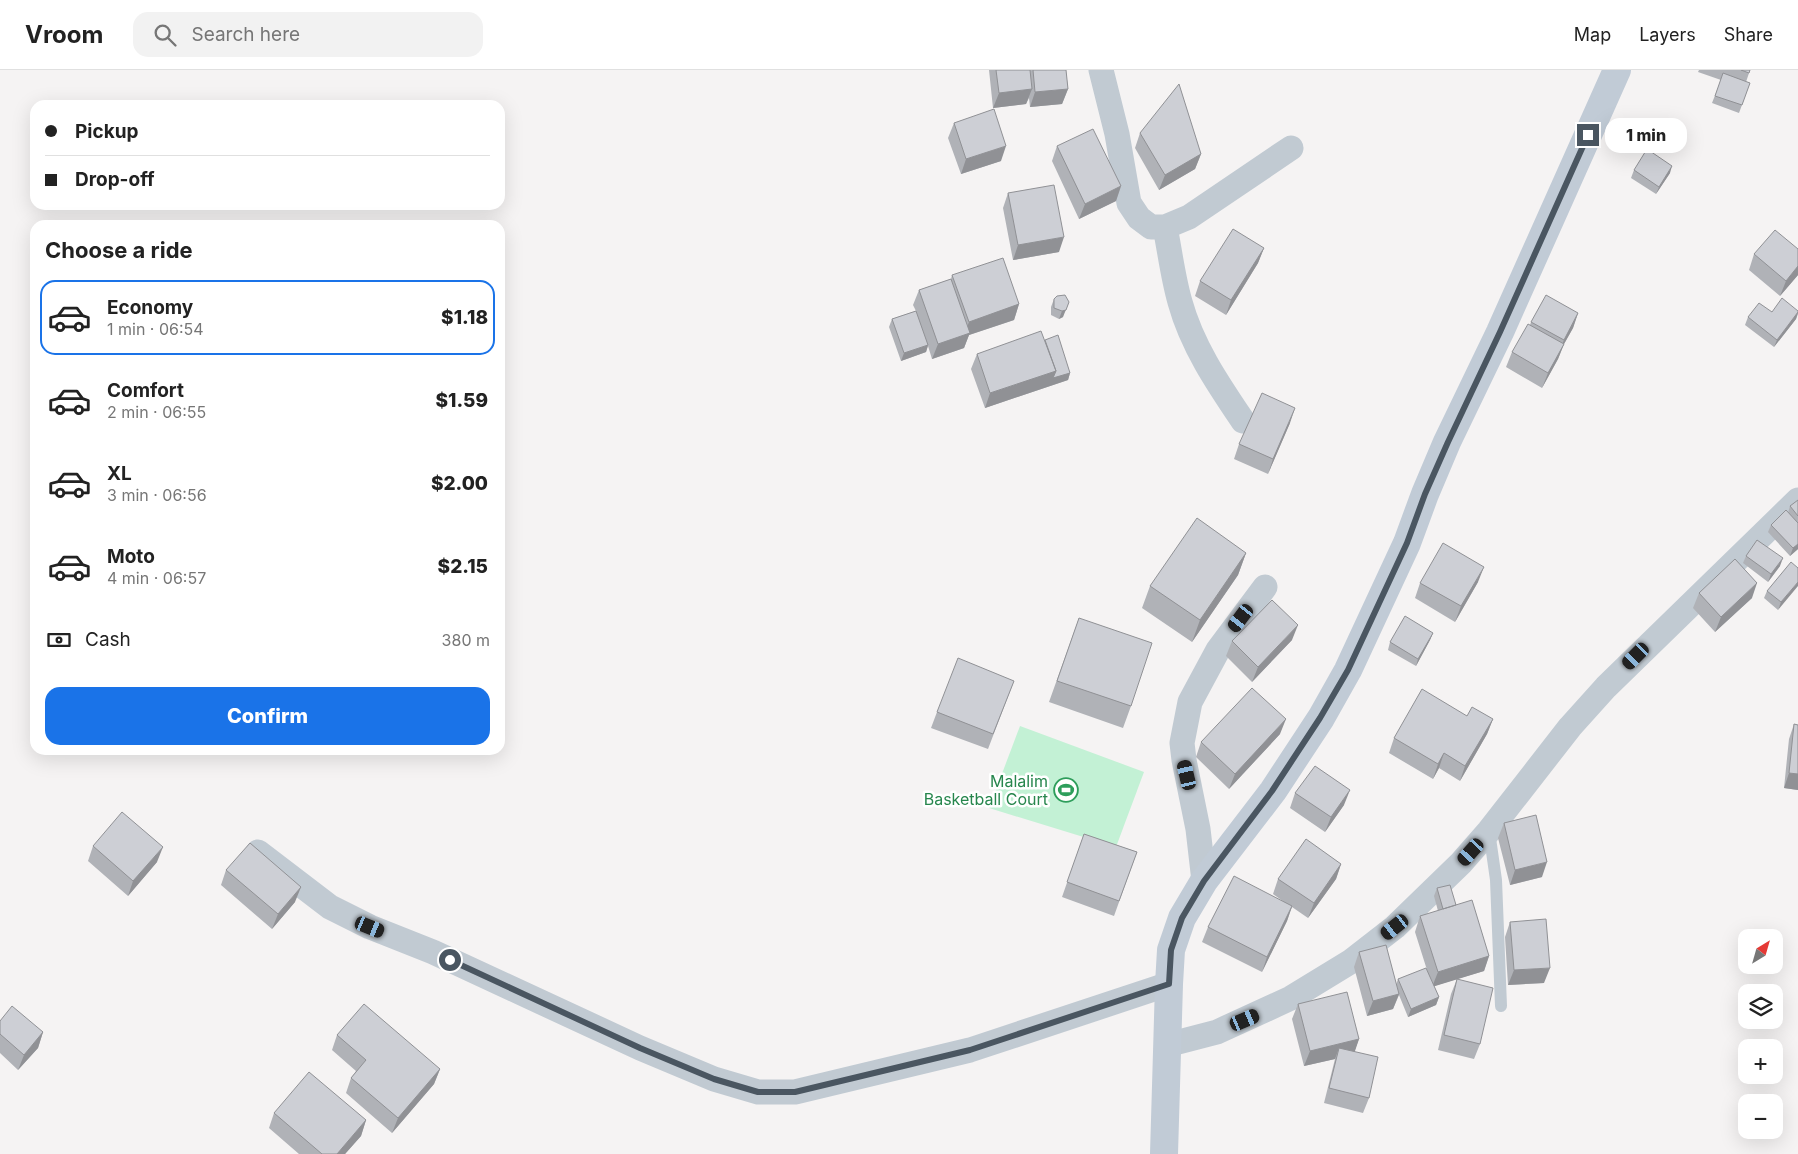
<!DOCTYPE html>
<meta charset="utf-8">
<style>
body{margin:0;font-family:Inter,sans-serif;background:#f2f2f2;color:#222;height:100vh;display:flex;flex-direction:column;font-size:19px;white-space:nowrap}
*{box-sizing:border-box;margin:0}
p{font-size:16px;color:#767676}
.icon{flex:none;width:28px;height:28px;fill:none;stroke:currentColor;stroke-width:2;stroke-linecap:round;stroke-linejoin:round}
.map{position:relative;flex:1;overflow:hidden}
.panel{position:absolute;left:30px;top:150px;width:475px;height:535px;display:flex;flex-direction:column;background:#fff;border-radius:15px;box-shadow:0 5px 20px #0002}
.panel>*{flex:none}
.top-card{position:absolute;left:30px;top:30px;width:475px;height:110px;border-radius:15px;box-shadow:0 5px 20px #0002;display:grid;align-content:center;height:110px;padding:0 15px;background:#fff}
.needle{width:32px;rotate:37deg}
.tools{position:absolute;left:1738px;top:859px;display:grid;gap:10px}
.tools a{display:grid;place-items:center;width:45px;height:45px;border-radius:10px;background:#fff;box-shadow:0 5px 20px #0002;font-size:25px}
.end{position:absolute;width:22px;height:22px;margin:-11px;border:6px solid #4a5661;background:#fff;box-shadow:0 0 0 2px #fff}
.from{border-radius:50%}
.bubble{position:absolute;height:35px;border-radius:15px;background:#fff;box-shadow:0 5px 20px #0002;font-size:16px;font-weight:800;line-height:35px;text-align:center}
.car{position:absolute;width:15px;height:30px;margin:-15px -8px;border-radius:6px;box-shadow:0 0 4px 1px #0007;background:linear-gradient(#222 24%,#8ab4d8 0 40%,#222 0 76%,#8ab4d8 0 86%,#222 0)}
.top-card b{display:flex;align-items:center;gap:18px;height:48px;font-size:19px}
.top-card b+b{border-top:1px solid #e0e0e0}
.top-card i{width:12px;height:12px;background:#222}
ul{padding:0;list-style:none}
li{display:flex;align-items:center;gap:15px;height:75px;margin:0 10px 8px;padding:0 5px;border:2px solid transparent;border-radius:15px}
li div{flex:1}
li b{display:block;font-size:19px}
li em{font-style:normal;font-weight:800}
li.selected{border-color:#1a73e8}
li>.icon{width:45px;height:45px;stroke-width:1.5}
h2{padding:0 15px;font-size:22px;line-height:60px}
.pay{display:flex;align-items:center;gap:12px;height:55px;padding:0 15px;font-size:19px}
.pay p{margin-inline-start:auto}
.primary-button{display:flex;gap:10px;margin-top:auto;padding:10px 15px}
.primary-button a{flex:1;height:58px;border-radius:15px;background:#1a73e8;color:#fff;font-size:20px;font-weight:800;line-height:58px;text-align:center}
header{display:flex;align-items:center;gap:30px;box-sizing:border-box;height:70px;padding:0 25px;background:#fff;border-bottom:1px solid #e0e0e0}
header strong{font-size:24px}
nav{display:flex;gap:28px;margin-inline-start:auto;font-size:18px}
.search{width:350px;height:45px;background:#f2f2f2;display:flex;align-items:center;gap:12px;box-sizing:border-box;padding:0 18px;border-radius:15px;color:#767676;font-size:19px}
.map>svg:first-child{display:block}
</style>
<header>
<strong>Vroom</strong>
<div class="search"><svg class="icon" aria-label="search" viewBox="0 0 24 24"><circle cx="10" cy="10" r="6"/><path d="M15 15l6 6"/></svg>Search here</div>
<nav><a>Map</a><a>Layers</a><a>Share</a></nav>
</header>
<div class="map">
<svg width="1798" height="1084" viewBox="0 0 1798 1084">
<rect width="100%" height="100%" fill="#f5f3f3"/>
<path fill="#c3f1d5" d="M1020,656l124,46 -28,75 -127,-39z"/>
<g fill="none" stroke-linecap="round" stroke-linejoin="round">
<path stroke="#c1cad2" stroke-width="12" d="M1489,761l7,49 5,126"/>
<path stroke="#c1cad2" stroke-width="25" d="M1101,0l16,64 12,69 10,15 12,9h14l24,-10 102,-69
M1165,157c5,25 8,51 15,75 12,44 38,82 63,119
M258,782l72,55 40,20 63,25 207,96 74,31 44,13h37l175,-42 199,-66
M1204,811l-6,-52 -14,-69 -2,-17 8,-41 28,-52 47,-63
M1167,975l50,-13 74,-34 59,-36 45,-35 66,-64 28,-32 81,-104 36,-40 192,-187"/>
<path stroke="#c1cbd6" stroke-width="28" d="M1164,1084l5,-170 2,-34 11,-32 22,-37 69,-90 48,-73 27,-48 59,-127 18,-49 22,-52 53,-110 117,-262"/>
</g>
<path fill="#b0b2b7" d="M989,0h77l2,19 -6,15 -32,3 -1,-9 -3,6 -33,4z
M1699,0h51l-4,12 4,1 -11,30 -27,-10 9,-23 -23,-8z
M954,53l47,38 -40,13 -13,-36z
M1140,63l61,21 -6,15 -36,21 -24,-42z
M1057,76l64,40 -5,15 -37,18 -27,-58z
M1634,100l36,3 -14,21 -25,-16z
M1008,123l51,59 -46,8 -10,-52z
M1264,178l-6,15 -32,52 -31,-19 5,-15z
M1798,179v26l-18,21 -31,-26 5,-16z
M952,205l67,29 -5,16 -45,15 -5,13 -32,11 -4,-13 -2,6 -25,9 -12,-34 3,-8 24,-8 -3,-6 6,-15 32,-11z
M1065,225l-2,22 -4,2 -8,-4v-8l3,-8z
M1798,241v3l-2,5 -22,28 -29,-22 3,-8z
M1578,243l-5,15 -9,16 -6,15 -16,29 -36,-21 6,-15 18,-27 1,-3z
M1045,270l25,33 -2,7 -83,28 -14,-39 6,-15z
M1290,353l-22,51 -34,-15 5,-15z
M1798,430v49l-8,7 -22,-24 3,-7 17,-12 2,-7z
M1246,483l-8,22 -46,67 -50,-34 8,-22z
M1746,486l34,10 -12,16 -25,-19z
M1798,498l-20,42 -14,-12 3,-7z
M1478,512l-23,40 -40,-24 5,-15z
M1699,523l53,5 -37,34 -22,-24z
M1079,548l52,88 -8,22 -74,-26z
M1433,563l-3,7 -14,26 -28,-16 2,-8z
M1292,570l-40,42 -26,-26 6,-15z
M1014,611l-26,68 -57,-21 6,-16z
M1467,646l26,3 -6,15 -27,47 -21,-13 -6,11 -44,-26 5,-15z
M1794,654l4,1v65l-14,-2 5,-49z
M1280,664l-51,55 -33,-32 5,-15z
M1295,723l49,12 -19,27 -35,-24z
M1504,753l38,54 -32,8 -12,-47z
M1084,764l53,18 -23,64 -52,-19z
M93,776l64,16 -29,34 -40,-35z
M1341,794l-5,15 -28,39 -16,-11 -5,14 -25,51 -60,-30 6,-15 76,-25 -11,-8 5,-15z
M226,800l69,32 -23,27 -51,-44z
M1437,818l19,17 33,51 -5,15 -27,8 23,65 -6,15 -36,-9 13,-56 6,-15 -23,7 5,11 -3,8 -28,12 -9,-22 -6,14 -26,7 -13,-49 5,-15 37,33 2,-6 29,-9 -12,-38 5,-16 18,-5 -4,-15z
M1510,852l34,61 -36,2 -3,-48z
M1298,934l61,35 -5,13 15,46 -6,15 -39,-10 11,-44 -31,7 -12,-47z
M0,951l43,11 -5,16 -20,22 -18,-17z
M337,965l103,34 -6,15 -42,49 -46,-40 5,-15 5,-7 -24,-21z
M274,1043l92,7 -5,16 -16,18h-46l-30,-26z"/>
<path fill="#909195" d="M1032,19l-6,15 -33,4 6,-15z
M1068,19l-6,15 -32,3 5,-15z
M1006,76l-5,15 -40,13 5,-15z
M1201,84l-6,15 -36,21 6,-15z
M1672,96l-2,7 -14,21 3,-7z
M1121,116l-5,15 -37,18 6,-15z
M1064,167l-5,15 -46,8 5,-15z
M1264,178l-6,15 -32,52 5,-15z
M1798,196v9l-18,21 6,-15z
M1069,232l-6,15 -4,2 3,-8z
M1019,234l-5,16 -45,15 -5,13 -32,11 6,-15 26,-9 5,-13z
M1798,242l-2,7 -22,28 3,-7z
M1578,243l-5,15 -9,16 -6,15 -16,29 6,-15 10,-19 6,-14z
M928,275l-2,7 -25,9 3,-8z
M1056,301l14,2 -2,7 -83,28 5,-15z
M1295,338l-5,15 -22,51 5,-15z
M1798,474v5l-8,7 3,-8z
M1246,483l-8,22 -46,67 8,-22z
M1783,488l-3,8 -12,16 3,-8z
M1484,497l-6,15 -23,40 6,-16z
M1798,512v4l-20,24 3,-8z
M1757,513l-5,15 -37,34 6,-15z
M1298,555l-6,15 -40,42 6,-15z
M1433,563l-3,7 -14,26 2,-7z
M1286,649l-6,15 -51,55 6,-15z
M1493,649l-6,15 -27,47 5,-15z
M1444,683l-5,15 -6,11 5,-15z
M1789,703l9,1v16l-14,-2z
M1350,720l-6,15 -19,27 6,-15z
M163,777l-6,15 -29,34 5,-15z
M1547,792l-5,15 -32,8 5,-15z
M1341,794l-5,15 -28,39 6,-15z
M301,817l-6,15 -23,27 6,-15z
M1292,836l-5,15 -25,51 5,-15z
M1489,886l-5,15 -52,16 6,-15z
M1550,898l-6,15 -36,2 6,-15z
M1399,924l-6,15 -26,7 6,-15z
M1439,927l-3,8 -28,12 3,-8z
M43,962l-5,16 -20,22 6,-15z
M1359,969l-5,15 -15,-6 -4,11 -31,7 6,-15z
M440,999l-6,15 -42,49 6,-15z
M366,1050l-5,16 -16,18h-8z"/>
<path fill="#cdcfd5" stroke="#909195" d="M996,0h34l2,19 -33,4z
M1033,0h33l2,19 -33,3z
M1741,0h9l-1,3z
M1723,3l27,10 -8,22 -27,-9z
M1179,14l22,70 -36,21 -25,-42z
M994,39l12,37 -40,13 -12,-36z
M1093,59l28,57 -36,18 -28,-58z
M1647,79l25,17 -13,21 -25,-17z
M1054,115l10,52 -46,8 -10,-52z
M1233,159l31,19 -33,52 -31,-19z
M1775,160l23,19v17l-12,15 -32,-27z
M1003,188l16,46 -50,18 -17,-47z
M951,209l19,54 -32,11 -19,-54z
M1065,225l4,7 -3,8 -4,1 -8,-3v-9l3,-3z
M1546,225l32,18 -14,27 -33,-18z
M1782,228l16,13v1l-21,28 -29,-23 11,-14 13,9z
M916,241l12,34 -24,8 -12,-34z
M1528,254l36,20 -16,29 -36,-21z
M1041,261l15,40 -66,22 -13,-39z
M1058,265l12,38 -17,5 3,-7 -11,-31z
M1262,323l33,15 -22,51 -34,-15z
M1798,430v16l-8,-10z
M1786,440l12,13v21l-5,4 -22,-23z
M1197,448l49,35 -46,67 -50,-34z
M1757,470l26,18 -12,16 -25,-18z
M1443,473l41,24 -23,39 -41,-23z
M1735,489l22,24 -36,34 -22,-24z
M1791,492l7,6v14l-17,20 -14,-11z
M1272,530l26,25 -40,42 -26,-26z
M1405,546l28,17 -15,26 -28,-17z
M1079,548l73,25 -21,63 -74,-25z
M958,588l56,23 -21,53 -56,-22z
M1252,618l34,31 -51,55 -34,-32z
M1422,619l45,27 5,-9 21,12 -28,47 -21,-13 -6,11 -44,-26z
M1794,654l4,1v49l-9,-1z
M1315,696l35,24 -19,27 -36,-24z
M122,742l41,35 -30,34 -40,-35z
M1536,745l11,47 -32,8 -11,-47z
M1084,764l53,18 -18,49 -52,-19z
M1306,769l35,25 -27,39 -36,-24z
M250,773l51,44 -23,27 -52,-44z
M1234,806l58,30 -25,51 -59,-30z
M1450,815l6,20 -13,4 -6,-21z
M1472,830l17,56 -51,16 -18,-56z
M1546,849l4,49 -36,2 -4,-48z
M1386,875l13,49 -26,7 -14,-49z
M1426,898l13,29 -28,12 -13,-30z
M1457,909l36,9 -13,56 -36,-9z
M1347,922l12,47 -49,12 -12,-47z
M364,934l76,65 -42,49 -47,-40 15,-18 -29,-25z
M12,936l31,26 -19,23 -24,-21v-13z
M1339,978l39,9 -9,41 -40,-10z
M309,1002l57,48 -29,34h-15l-48,-41z"/>
<g fill="none" stroke-linecap="round" stroke-linejoin="round">
<path stroke="#4a5661" stroke-width="6" d="M450,890l190,88 74,31 44,13h37l175,-42 199,-66 2,-34 11,-32 22,-37 68,-90 48,-73 28,-48 59,-127 18,-49 23,-52 52,-110 88,-197"/>
</g>
<defs>
<g id="stadium-ring" transform="scale(1.25)"><circle r="9.5" fill="#fff" stroke="#2e9e5b" stroke-width="1.5"/><path d="M0-5a6.5 5 0 1 0 0 10a6.5 5 0 1 0 0-10ZM-3.5-1.8h7v3.6h-7Z" fill="#2e9e5b"/></g>
</defs>
<g fill-rule="evenodd">
<use href="#stadium-ring" x="1066" y="720"/>
</g>
<g text-anchor="middle" stroke-width="5" stroke-linejoin="round" paint-order="stroke">
<g font-size="16" fill="#27864d" stroke="#fff" text-anchor="end">
<text x="1048" y="717">Malalim<tspan x="1048" dy="18">Basketball Court</tspan></text>
</g>
</g>
</svg>
<div class="tools">
<a><svg class="needle" viewBox="-14 -14 28 28"><path d="M0-13l5 13h-10z" fill="#e53935"/><path d="M0 13l5-13h-10z" fill="#767676"/></svg></a>
<a><svg class="icon" aria-label="layers" viewBox="0 0 24 24"><path d="M12 4l9 5-9 5-9-5zM3 14l9 5 9-5"/></svg></a>
<a>+</a>
<a>−</a>
</div>
<i class="end from" style="left:450px;top:890px"></i>
<i class="end" style="left:1588px;top:65px"></i>
<div class="bubble" style="left:1605px;top:48px;width:82px">1 min</div>
<i class="car" style="left:1241px;top:548px;rotate:217deg"></i>
<i class="car" style="left:1636px;top:586px;rotate:225deg"></i>
<i class="car" style="left:1187px;top:705px;rotate:347deg"></i>
<i class="car" style="left:1471px;top:782px;rotate:222deg"></i>
<i class="car" style="left:370px;top:857px;rotate:112deg"></i>
<i class="car" style="left:1395px;top:857px;rotate:232deg"></i>
<i class="car" style="left:1245px;top:950px;rotate:67deg"></i>
<div class="top-card">
<b><i class="from"></i>Pickup</b>
<b><i></i>Drop-off</b>
</div>
<section class="panel">
<h2>Choose a ride</h2>
<ul>
<li class="selected"><svg class="icon" aria-label="car" viewBox="0 0 24 24"><path d="M5 17H2v-5l4-1 3-4h7l3 4 3 1v5h-3M9 17h6M6 11h13"/><circle cx="7" cy="17" r="2"/><circle cx="17" cy="17" r="2"/></svg><div><b>Economy</b><p>1 min · 06:54</p></div><em>$1.18</em></li>
<li><svg class="icon" aria-label="car" viewBox="0 0 24 24"><path d="M5 17H2v-5l4-1 3-4h7l3 4 3 1v5h-3M9 17h6M6 11h13"/><circle cx="7" cy="17" r="2"/><circle cx="17" cy="17" r="2"/></svg><div><b>Comfort</b><p>2 min · 06:55</p></div><em>$1.59</em></li>
<li><svg class="icon" aria-label="car" viewBox="0 0 24 24"><path d="M5 17H2v-5l4-1 3-4h7l3 4 3 1v5h-3M9 17h6M6 11h13"/><circle cx="7" cy="17" r="2"/><circle cx="17" cy="17" r="2"/></svg><div><b>XL</b><p>3 min · 06:56</p></div><em>$2.00</em></li>
<li><svg class="icon" aria-label="car" viewBox="0 0 24 24"><path d="M5 17H2v-5l4-1 3-4h7l3 4 3 1v5h-3M9 17h6M6 11h13"/><circle cx="7" cy="17" r="2"/><circle cx="17" cy="17" r="2"/></svg><div><b>Moto</b><p>4 min · 06:57</p></div><em>$2.15</em></li>
</ul>
<div class="pay"><svg class="icon" aria-label="cash" viewBox="0 0 24 24"><path d="M3 7h18v10H3z"/><circle cx="12" cy="12" r="2"/></svg>Cash<p>380 m</p></div>
<div class="primary-button"><a>Confirm</a></div>
</section>
</div>
